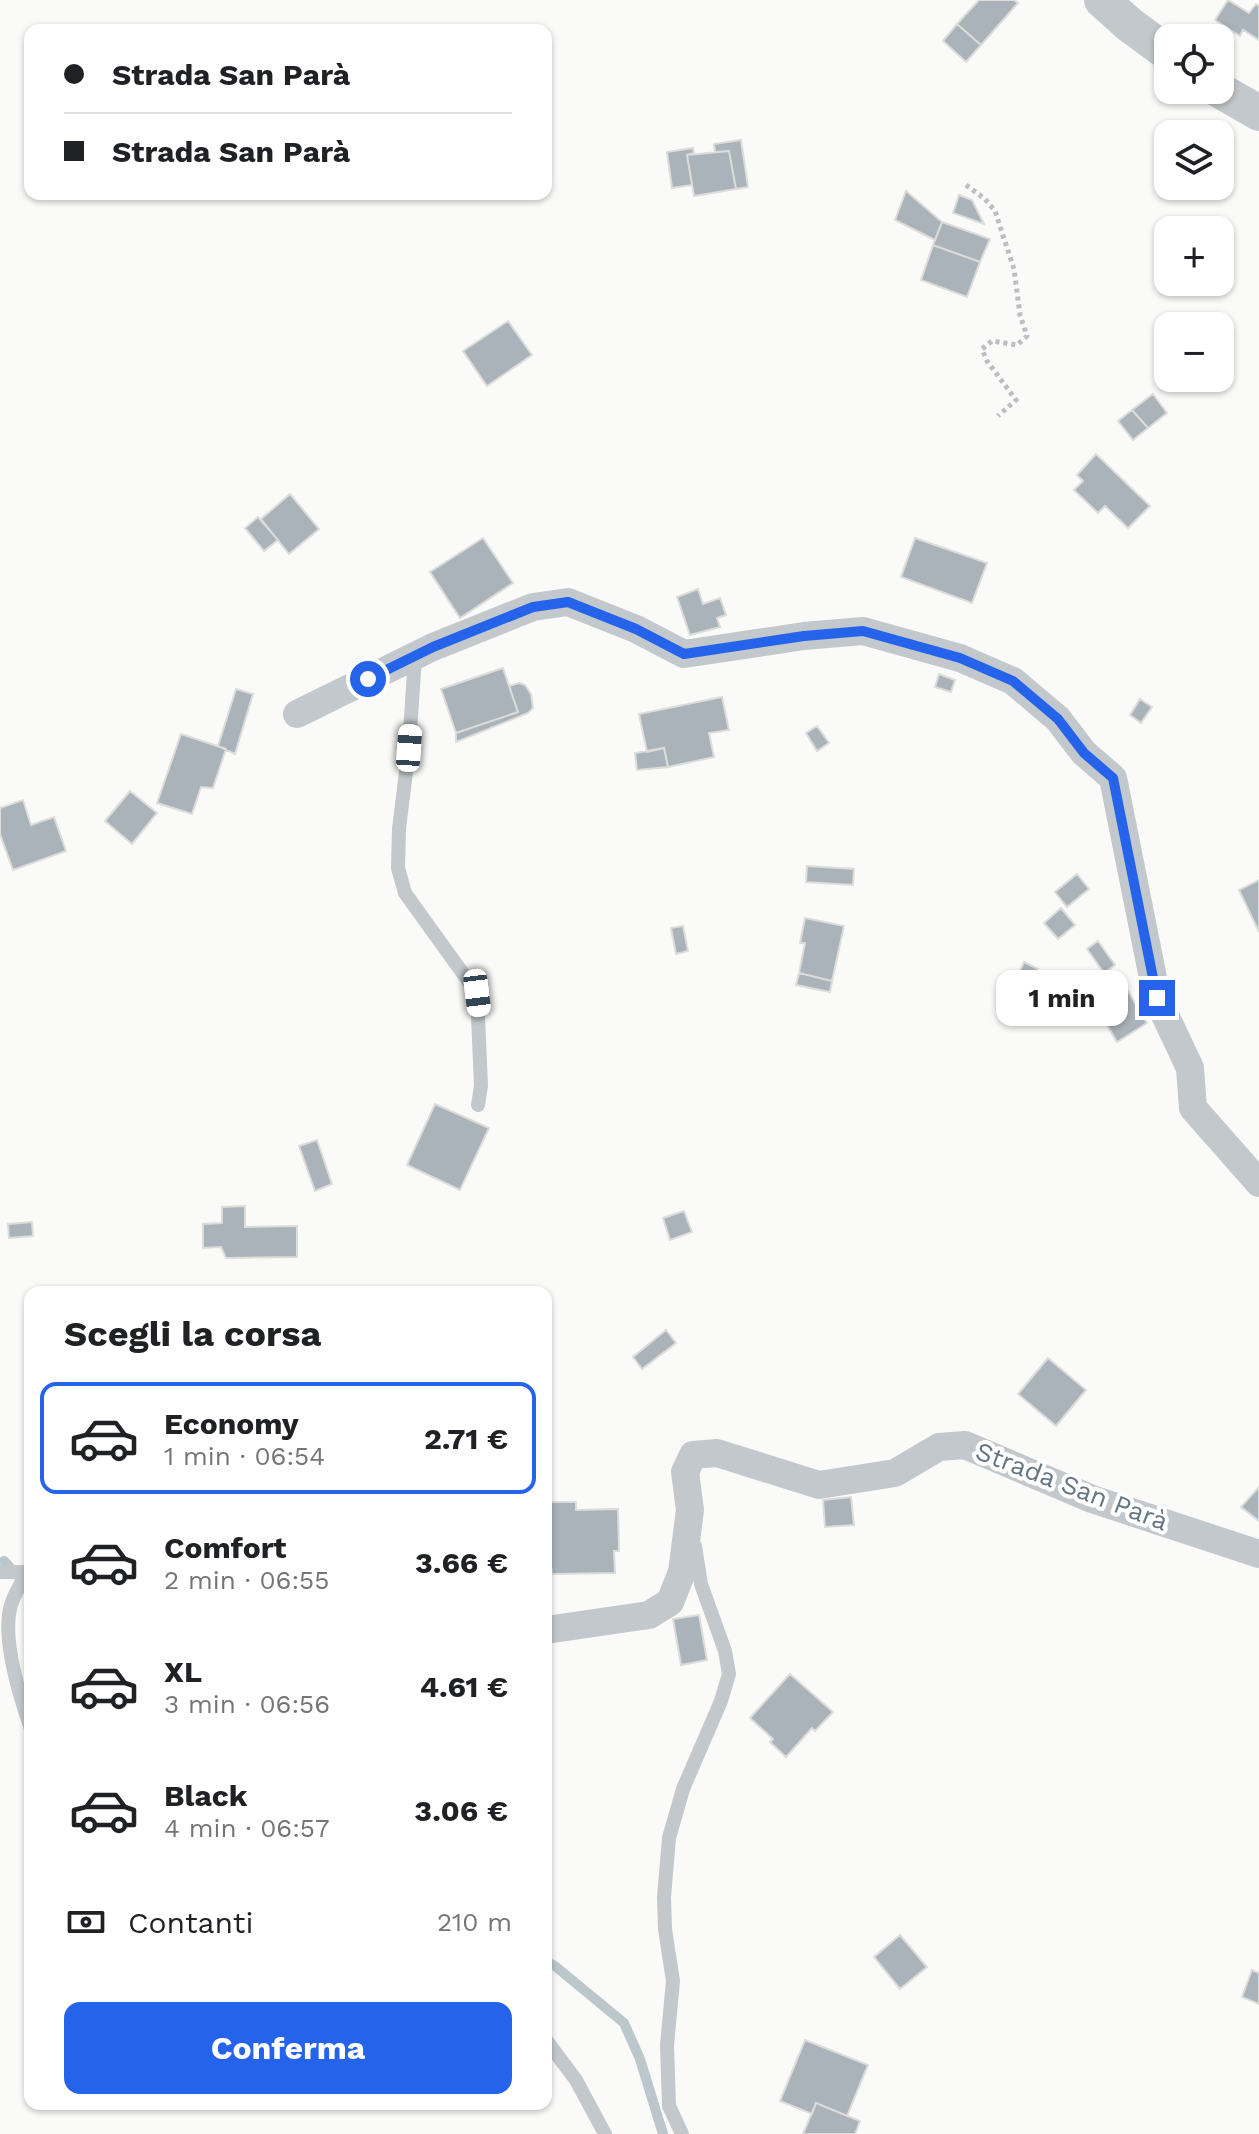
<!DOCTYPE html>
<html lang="it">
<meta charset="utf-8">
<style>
body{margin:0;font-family:"Work Sans",sans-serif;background:#f6f6f6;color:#202124;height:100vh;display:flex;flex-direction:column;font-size:30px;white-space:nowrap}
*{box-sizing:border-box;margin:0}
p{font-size:26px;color:#757577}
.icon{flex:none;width:44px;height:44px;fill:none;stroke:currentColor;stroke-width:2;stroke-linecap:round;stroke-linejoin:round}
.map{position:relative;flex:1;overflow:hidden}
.details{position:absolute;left:24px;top:1286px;width:528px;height:824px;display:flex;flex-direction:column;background:#fff;border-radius:16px;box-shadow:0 2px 6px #0004}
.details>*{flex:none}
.banner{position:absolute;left:24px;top:24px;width:528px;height:176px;border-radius:16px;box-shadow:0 2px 6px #0004;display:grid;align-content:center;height:176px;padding:0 40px;background:#fff}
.fabs{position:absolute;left:1154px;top:24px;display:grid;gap:16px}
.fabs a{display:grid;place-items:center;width:80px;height:80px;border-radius:16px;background:#fff;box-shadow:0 2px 6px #0004;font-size:40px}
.end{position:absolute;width:36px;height:36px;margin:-18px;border:10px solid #2563eb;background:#fff;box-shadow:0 0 0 4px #fff}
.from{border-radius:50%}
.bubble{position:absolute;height:56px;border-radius:16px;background:#fff;box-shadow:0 2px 6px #0004;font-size:26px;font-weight:700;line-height:56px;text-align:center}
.car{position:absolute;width:24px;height:48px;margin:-24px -12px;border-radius:10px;box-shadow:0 0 6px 2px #0007;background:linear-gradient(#fff 24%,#345 0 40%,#fff 0 76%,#345 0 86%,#fff 0)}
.banner b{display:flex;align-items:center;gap:28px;height:76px;font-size:30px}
.banner b+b{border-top:2px solid #e0e0e0}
.banner i{width:20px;height:20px;background:#202124}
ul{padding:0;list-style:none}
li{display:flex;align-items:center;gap:24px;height:112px;margin:0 16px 12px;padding:0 24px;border:4px solid transparent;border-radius:16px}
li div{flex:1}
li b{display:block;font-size:30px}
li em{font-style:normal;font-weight:700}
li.selected{border-color:#2563eb}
li>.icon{width:72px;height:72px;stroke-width:1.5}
h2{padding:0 40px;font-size:36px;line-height:96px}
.pay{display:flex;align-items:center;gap:20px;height:88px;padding:0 40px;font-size:30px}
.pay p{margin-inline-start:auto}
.primary-button{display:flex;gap:16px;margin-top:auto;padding:16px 40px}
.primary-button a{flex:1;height:92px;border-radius:16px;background:#2563eb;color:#fff;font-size:32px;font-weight:700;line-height:92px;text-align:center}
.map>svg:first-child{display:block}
</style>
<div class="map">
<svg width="1259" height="2134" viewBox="0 0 1259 2134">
<rect width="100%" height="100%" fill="#fafaf8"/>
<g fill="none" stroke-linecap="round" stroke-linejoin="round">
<path stroke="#bbc7cb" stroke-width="10" d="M4,1561l26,28
M546,1961l9,5 69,57 16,36 23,75"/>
</g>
<path fill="#aab3b9" stroke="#dcdcda" stroke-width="2" d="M979,0h35l4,3 -37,42 -24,-21z
M1228,0l21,13 7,-9 3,2v34l-16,-10 -3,6 -25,-16z
M957,24l24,21 -15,17 -23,-21z
M741,140l7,47 -12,2 -7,-38 -14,1 -1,-8z
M693,148l1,5 -7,2 5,30 -20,3 -5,-36z
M729,151l7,38 -42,7 -7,-41z
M906,191l36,31 -7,18 -40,-20z
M959,195l13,5 12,24 -31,-11z
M942,222l48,17 -10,23 -47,-17z
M933,245l47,17 -13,35 -46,-17z
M508,321l24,34 -45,31 -24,-35z
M1153,394l14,19 -19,15 -16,-18z
M1132,410l16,18 -15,12 -15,-19z
M1096,454l54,52 -22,22 -23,-22 -7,7 -24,-23 9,-9 -6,-6z
M290,494l29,35 -30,25 -28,-35z
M258,517l20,23 -14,11 -19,-23z
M483,538l30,45 -53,35 -30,-46z
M915,538l72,25 -15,40 -71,-26z
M698,589l5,15 17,-6 6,17 -9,3 3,9 -30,8 -13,-38z
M503,668l15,44 -62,21 -15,-44z
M939,674l16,6 -4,12 -16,-5z
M519,683l6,2 6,9 2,14 -5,5 -72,29v-9l62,-21 -9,-26z
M236,689l17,5 -18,60 -17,-8z
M722,697l7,33 -20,3 5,24 -46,10 -4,-19 -17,4 -8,-38z
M1140,699l12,8 -11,16 -11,-8z
M817,726l12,17 -12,8 -11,-18z
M181,734l45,15 -13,39 -12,-1 -9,27 -35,-11z
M664,748l4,19 -31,3 -2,-17z
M130,791l27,22 -25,31 -27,-23z
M23,800l8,25 23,-8 12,34 -53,19 -13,-36v-26z
M807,866l47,3 -1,16 -47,-3z
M1077,874l12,15 -22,18 -12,-15z
M1259,880v52l-20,-42z
M1061,908l14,17 -17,14 -14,-16z
M805,918l39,8 -12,55 -33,-8 6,-30h-5z
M683,926l5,25 -12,3 -5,-26z
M1098,941l17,24 -11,8 -17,-24z
M1024,962l14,7 -16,33 -13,-7z
M799,973l33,8 -2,11 -34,-7z
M1128,991l19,32 -30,19 -19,-32z
M435,1104l54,24 -29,62 -53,-25z
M317,1140l15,44 -17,7 -16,-45z
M245,1206v21l52,-1v31l-71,1 -5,-11 -18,1v-24l19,-1v-16z
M684,1211l8,21 -22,8 -7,-22z
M32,1222l1,14 -24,2 -1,-14z
M666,1330l10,13 -34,26 -9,-12z
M1048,1358l38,32 -30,36 -38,-32z
M1259,1487v34l-18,-14z
M851,1497l3,28 -29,2 -2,-27z
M546,1502h30v8l42,-1 1,42h-5l1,22 -63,1 -4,-29h-2z
M699,1615l8,45 -26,5 -8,-46z
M790,1674l43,38 -18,19 -3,-3 -26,29 -16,-15 3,-3 -23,-21z
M900,1935l27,32 -27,22 -26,-32z
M1252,1970l7,3v31l-17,-7z
M805,2040l63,25 -21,51 -31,-13 -4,11 -32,-13z
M816,2103l44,18 -5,13h-52z"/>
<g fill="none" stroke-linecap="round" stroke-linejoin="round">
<path stroke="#bbbfc2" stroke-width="5" stroke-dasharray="4 4" stroke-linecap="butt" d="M966,185l19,14 10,12 19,58 6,46 7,21 -10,9 -25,-4 -10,8 5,12 29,39 -18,16"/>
<path stroke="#c3c8cc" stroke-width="14" d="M415,656l-6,92 -10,81 -1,39 7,25 72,100 4,93 -3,19
M30,1568c-6,11 -14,22 -18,34 -12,32 7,92 18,124
M0,1572h28
M546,2040l30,40 29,54
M682,2134l-13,-28 -2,-61 6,-64 -8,-52 -1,-32 5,-59 14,-49 38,-88 8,-27 -4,-23 -24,-67 -6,-38"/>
<path stroke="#c3c8cc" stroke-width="28" d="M297,714l136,-67 100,-40 35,-5 68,27 48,25 120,-18 59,-5 97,27 53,23 45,38 26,34 29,25 44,220 33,70 3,40 66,75
M546,1630l103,-15 21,-13 12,-30 8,-62 -5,-38 8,-17 24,-2 102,32 76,-12 44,-26 26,-2 127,54 167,55"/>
<path stroke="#c3c8cc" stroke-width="36" d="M1102,0l28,25 38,28
M1219,90l40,23"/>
</g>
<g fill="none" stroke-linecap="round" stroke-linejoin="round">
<path stroke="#2563eb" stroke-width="10" d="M368,679l65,-32 100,-40 35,-5 68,27 48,25 120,-18 59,-5 97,27 53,23 45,38 26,34 29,25 44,220"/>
</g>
<g text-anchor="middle" stroke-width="8" stroke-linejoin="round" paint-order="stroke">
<g font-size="26" fill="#657683" stroke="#fff">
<text transform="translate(1072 1486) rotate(21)" y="9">Strada San Parà</text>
</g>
</g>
</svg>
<div class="fabs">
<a><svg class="icon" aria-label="locate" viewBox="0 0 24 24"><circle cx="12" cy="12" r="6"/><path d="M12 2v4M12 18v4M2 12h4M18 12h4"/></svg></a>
<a><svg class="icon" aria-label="layers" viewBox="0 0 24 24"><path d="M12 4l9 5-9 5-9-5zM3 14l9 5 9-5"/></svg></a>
<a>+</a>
<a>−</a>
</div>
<i class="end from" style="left:368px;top:679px"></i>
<i class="end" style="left:1157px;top:998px"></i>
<div class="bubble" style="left:996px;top:970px;width:132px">1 min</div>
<i class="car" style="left:409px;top:748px;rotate:4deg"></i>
<i class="car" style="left:477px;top:993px;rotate:173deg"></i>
<div class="banner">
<b><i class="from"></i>Strada San Parà</b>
<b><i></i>Strada San Parà</b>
</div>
<section class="details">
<h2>Scegli la corsa</h2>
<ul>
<li class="selected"><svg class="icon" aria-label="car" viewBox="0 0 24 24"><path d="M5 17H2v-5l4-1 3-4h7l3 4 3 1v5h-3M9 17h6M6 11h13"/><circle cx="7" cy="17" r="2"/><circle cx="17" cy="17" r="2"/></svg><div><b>Economy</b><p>1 min · 06:54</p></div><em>2.71 €</em></li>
<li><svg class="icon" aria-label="car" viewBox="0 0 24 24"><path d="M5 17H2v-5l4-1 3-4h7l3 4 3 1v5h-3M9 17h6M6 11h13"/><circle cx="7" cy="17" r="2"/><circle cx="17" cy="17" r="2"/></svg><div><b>Comfort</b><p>2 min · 06:55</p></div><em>3.66 €</em></li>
<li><svg class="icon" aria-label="car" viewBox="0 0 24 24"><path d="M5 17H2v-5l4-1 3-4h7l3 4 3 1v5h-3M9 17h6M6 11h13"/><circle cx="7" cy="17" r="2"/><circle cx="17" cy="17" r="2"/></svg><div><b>XL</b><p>3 min · 06:56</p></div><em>4.61 €</em></li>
<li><svg class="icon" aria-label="car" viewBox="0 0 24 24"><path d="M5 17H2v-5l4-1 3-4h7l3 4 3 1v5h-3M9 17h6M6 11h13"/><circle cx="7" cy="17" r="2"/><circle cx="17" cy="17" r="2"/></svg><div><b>Black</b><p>4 min · 06:57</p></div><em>3.06 €</em></li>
</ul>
<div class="pay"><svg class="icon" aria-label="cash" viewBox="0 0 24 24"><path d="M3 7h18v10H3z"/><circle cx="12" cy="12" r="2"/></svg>Contanti<p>210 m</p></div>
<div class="primary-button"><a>Conferma</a></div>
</section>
</div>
